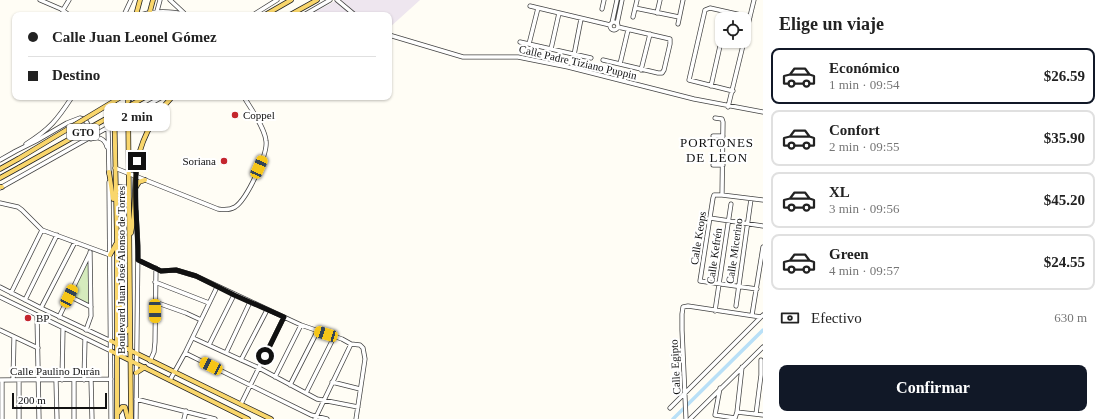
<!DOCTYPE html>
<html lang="es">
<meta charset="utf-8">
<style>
body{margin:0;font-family:"Times New Roman",serif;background:#f6f6f6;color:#222;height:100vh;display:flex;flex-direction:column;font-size:15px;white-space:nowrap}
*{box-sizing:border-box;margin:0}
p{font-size:13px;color:#767676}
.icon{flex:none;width:22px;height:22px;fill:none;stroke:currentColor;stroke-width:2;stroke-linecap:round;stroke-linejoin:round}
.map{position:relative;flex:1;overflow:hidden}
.drawer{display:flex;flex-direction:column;background:#fff;width:340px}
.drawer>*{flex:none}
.banner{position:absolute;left:12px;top:12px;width:380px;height:88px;border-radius:8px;box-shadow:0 1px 3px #0004;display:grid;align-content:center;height:88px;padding:0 16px;background:#fff}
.buttons{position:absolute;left:715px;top:12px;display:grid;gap:8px}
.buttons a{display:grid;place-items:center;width:36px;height:36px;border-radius:8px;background:#fff;box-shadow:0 1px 3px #0004;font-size:20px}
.scale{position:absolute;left:12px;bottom:10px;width:95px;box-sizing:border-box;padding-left:4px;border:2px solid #111;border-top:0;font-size:11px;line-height:14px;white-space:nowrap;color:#111;-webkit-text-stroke:3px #fff;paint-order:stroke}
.end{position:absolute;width:18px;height:18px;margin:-9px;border:5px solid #111;background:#fff;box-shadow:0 0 0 2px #fff}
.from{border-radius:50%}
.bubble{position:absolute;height:28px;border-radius:8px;background:#fff;box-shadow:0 1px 3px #0004;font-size:13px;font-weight:700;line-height:28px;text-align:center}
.car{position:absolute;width:12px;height:24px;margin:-12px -6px;border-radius:5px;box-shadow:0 0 3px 1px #0007;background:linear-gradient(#f5c518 24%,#345 0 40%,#f5c518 0 76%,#345 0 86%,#f5c518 0)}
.banner b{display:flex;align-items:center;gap:14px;height:38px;font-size:15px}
.banner b+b{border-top:1px solid #e0e0e0}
.banner i{width:10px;height:10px;background:#222}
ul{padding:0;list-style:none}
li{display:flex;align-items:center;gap:12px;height:56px;margin:0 8px 6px;padding:0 8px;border:2px solid #e0e0e0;border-radius:8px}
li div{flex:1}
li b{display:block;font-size:15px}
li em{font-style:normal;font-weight:700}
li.on{border-color:#111827}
li>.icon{width:36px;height:36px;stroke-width:1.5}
h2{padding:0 16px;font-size:18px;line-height:48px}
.pay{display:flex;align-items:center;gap:10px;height:44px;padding:0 16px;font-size:15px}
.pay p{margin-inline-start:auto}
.cta{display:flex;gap:8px;margin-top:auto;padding:8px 16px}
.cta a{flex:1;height:46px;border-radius:8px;background:#111827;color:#fff;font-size:16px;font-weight:700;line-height:46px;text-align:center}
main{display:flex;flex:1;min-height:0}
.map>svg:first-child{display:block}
</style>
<main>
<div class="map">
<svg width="763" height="419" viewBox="0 0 763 419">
<rect width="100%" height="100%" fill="#fffdf5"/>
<path fill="#eee6ef" d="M337,0h83l-31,28v-13h-80z"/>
<path fill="#d5ebbd" d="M87,260l1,1 1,44 -18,-11z"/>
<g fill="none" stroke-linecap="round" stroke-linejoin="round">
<path stroke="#b9e0f7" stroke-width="3.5" d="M673,419l90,-89"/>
<g stroke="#444" stroke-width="5">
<path id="minor" d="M40,0l21,9 8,6
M170,0l14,13
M337,0l18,15
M530,6l80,19
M635,8l44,9
M602,9l2,-9
M63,10l6,-10
M657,13l3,-13
M124,15l7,-15
M141,15c16,-5 30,-4 46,0
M156,15l4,-15
M253,15l24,-15
M304,15l26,-15
M633,17l4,-17
M726,19l2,-7
M610 26a4 4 0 1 1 8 0a4 4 0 1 1-8 0Z
M612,23l5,-23
M617,24l5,-24
M678,24l5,-24
M389,35l74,22h55l50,10 126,32 69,13
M520,42l71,16
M529,44l9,-36
M551,49l8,-36
M574,55l7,-36
M603,60l55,13h4l2,-3 6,-26v-5l-52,-12
M620,64l8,-34
M641,70l9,-36
M711,86l11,-49
M733,91l-44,-11 16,-70 5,-2 40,9
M728,107l26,-107
M129,115l4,-9 1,-9
M715,118l7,1 1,3 -1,73
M108,127l1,47
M713,136h10
M91,139c8,-3 14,0 16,8
M26,144c24,-15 31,-24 46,-47
M14,152l22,-11 31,-18 13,-5c10,2 10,13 6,20
M0,160l16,-9
M713,165h10
M115,168l103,41c6,1 12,1 17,-2 12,-8 33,-53 31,-66 -1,-13 -15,-32 -22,-44
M109,182l2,237
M0,188l162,-91
M0,203l18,4 4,3 20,20 68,25
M136,211l2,35 -2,173
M710,218l53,8
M138,260l23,11 15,-1 20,6 105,49 41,14 9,5 9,1 3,3 2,11 -9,60
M155,282l54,21
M0,287l41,21 70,33
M757,289l-57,-8 13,-83 1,-3h8l41,5
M11,293l31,-63
M69,296l22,11
M0,297l111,54
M25,300l32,-65
M155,302l31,11 15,7
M736,306l15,-107
M41,308l34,-66
M715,311l16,-107
M37,315l2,104
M752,315l11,-68
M59,317l31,-64
M0,330l38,18
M86,330l5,-14 -1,-64
M193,338l66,30 58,31 41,8
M209,345l25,-50
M185,353l126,62 16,4
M226,353l24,-51
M241,360l26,-50
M150,361l4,-9 1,-10 1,-74
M275,377l26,-52
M91,379l1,40
M0,380l111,-1
M2,380v39
M13,380l1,-43
M19,380v39
M56,380l1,39
M62,380l1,-52
M74,380v39
M84,380l1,-41
M170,380l15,-27 32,-66
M332,382l28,7
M290,385l27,-53
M720,388l-5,27 20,3 2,-6 5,-45
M306,393l28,-56
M136,399l79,20
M241,404l43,-87
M670,408l93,-93
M737,412l26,3
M756,414l5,-39v-15
M184,419l2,-8
M315,419l36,-75
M686,419l-4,-89v-16l1,-7 5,-1 73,11
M690,419l73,-72"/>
</g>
<g stroke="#222" stroke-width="5.5">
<path id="major" d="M136,15l4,-15
M149,15l4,-15
M265,15l26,-15
M290,15l27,-15
M114,97l3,146v176
M128,97l3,322
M0,169l18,-10
M109,172l4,27
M0,178l20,-11
M0,187h2
M136,187l3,-5 6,-2
M117,192l2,-5h5l2,3 1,10
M131,233c5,-21 3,-41 5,-62 3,-28 17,-54 36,-74
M110,255l6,-11
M118,288l2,10 2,32 1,2h3l3,-4
M111,341l160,78
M111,351l137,68
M136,373l9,-6
M118,413l4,-6h3l3,12"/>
</g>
<use href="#minor" stroke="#fff" stroke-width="3.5"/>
<use href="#major" stroke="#f9d66b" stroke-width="4"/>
<g stroke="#222" stroke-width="5.5" stroke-linecap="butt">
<path id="major-bridge" d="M18,159l103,-62
M20,167l125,-70"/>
</g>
<use href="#major-bridge" stroke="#f9d66b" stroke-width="4"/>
</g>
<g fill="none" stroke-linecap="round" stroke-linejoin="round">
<path stroke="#111" stroke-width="5" d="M137,161c-4,33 1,65 1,99l23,11 15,-1 20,6 38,19 50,22 -19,39"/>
</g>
<g fill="#c4262e" stroke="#fff" stroke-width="1.5">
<circle cx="235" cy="115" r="4"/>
<circle cx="224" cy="161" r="4"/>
<circle cx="28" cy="318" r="4"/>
</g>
<g text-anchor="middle" stroke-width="4" stroke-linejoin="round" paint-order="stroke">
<rect fill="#fff" stroke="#585858" stroke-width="1" x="67" y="124" width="32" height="16" rx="3"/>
<g font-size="10" font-weight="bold" fill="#111">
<text x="83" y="136">GTO</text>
</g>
<g font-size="11" fill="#111" stroke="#fff">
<text transform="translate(578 62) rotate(13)" y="4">Calle Padre Tiziano Puppin</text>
<text transform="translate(698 238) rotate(-81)" y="4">Calle Keops</text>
<text transform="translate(734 251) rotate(-82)" y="4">Calle Micerino</text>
<text transform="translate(714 256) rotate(-82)" y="4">Calle Kefrén</text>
<text transform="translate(121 270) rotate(-90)" y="4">Boulevard Juan José Alonso de Torres</text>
<text transform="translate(675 367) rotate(-93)" y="4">Calle Egipto</text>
<text x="55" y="375">Calle Paulino Durán</text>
</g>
<g font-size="11" fill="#111" stroke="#fff" text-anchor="start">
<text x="243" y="119">Coppel</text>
<text x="216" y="165" text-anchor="end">Soriana</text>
<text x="36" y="322">BP</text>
</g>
<g font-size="13" letter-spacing="1" fill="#111" stroke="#fff">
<text x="717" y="147">PORTONES<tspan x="717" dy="15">DE LEON</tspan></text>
</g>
</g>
</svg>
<div class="buttons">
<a><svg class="icon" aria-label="locate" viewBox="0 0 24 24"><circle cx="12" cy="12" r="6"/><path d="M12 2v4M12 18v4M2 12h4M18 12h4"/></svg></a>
</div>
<div class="scale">200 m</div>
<i class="end from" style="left:265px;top:356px"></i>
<i class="end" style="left:137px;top:161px"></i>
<div class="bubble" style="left:104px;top:103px;width:66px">2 min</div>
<i class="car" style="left:259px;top:167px;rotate:24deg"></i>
<i class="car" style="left:69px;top:296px;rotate:26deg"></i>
<i class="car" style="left:155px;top:311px;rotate:179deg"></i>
<i class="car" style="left:326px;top:334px;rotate:287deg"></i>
<i class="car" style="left:211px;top:366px;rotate:296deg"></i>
<div class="banner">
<b><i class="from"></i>Calle Juan Leonel Gómez</b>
<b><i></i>Destino</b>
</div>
</div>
<section class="drawer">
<h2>Elige un viaje</h2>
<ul>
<li class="on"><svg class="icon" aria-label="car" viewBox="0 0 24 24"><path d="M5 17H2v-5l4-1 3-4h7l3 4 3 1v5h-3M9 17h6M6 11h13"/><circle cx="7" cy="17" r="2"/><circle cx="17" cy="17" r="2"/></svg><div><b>Económico</b><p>1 min · 09:54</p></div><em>$26.59</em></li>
<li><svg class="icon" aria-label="car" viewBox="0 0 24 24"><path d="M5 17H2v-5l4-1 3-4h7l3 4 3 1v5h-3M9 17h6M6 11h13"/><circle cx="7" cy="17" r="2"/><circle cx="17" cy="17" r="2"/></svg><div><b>Confort</b><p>2 min · 09:55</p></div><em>$35.90</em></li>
<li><svg class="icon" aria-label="car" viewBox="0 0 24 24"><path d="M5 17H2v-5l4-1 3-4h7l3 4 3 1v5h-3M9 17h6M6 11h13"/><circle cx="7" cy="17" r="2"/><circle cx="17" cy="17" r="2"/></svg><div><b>XL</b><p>3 min · 09:56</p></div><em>$45.20</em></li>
<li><svg class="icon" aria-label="car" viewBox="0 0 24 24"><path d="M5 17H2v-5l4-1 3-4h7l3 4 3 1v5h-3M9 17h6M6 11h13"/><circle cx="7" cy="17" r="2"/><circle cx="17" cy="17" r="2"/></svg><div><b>Green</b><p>4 min · 09:57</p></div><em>$24.55</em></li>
</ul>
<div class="pay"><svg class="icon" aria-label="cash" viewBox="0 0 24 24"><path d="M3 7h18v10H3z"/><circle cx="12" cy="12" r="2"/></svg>Efectivo<p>630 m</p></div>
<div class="cta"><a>Confirmar</a></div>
</section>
</main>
